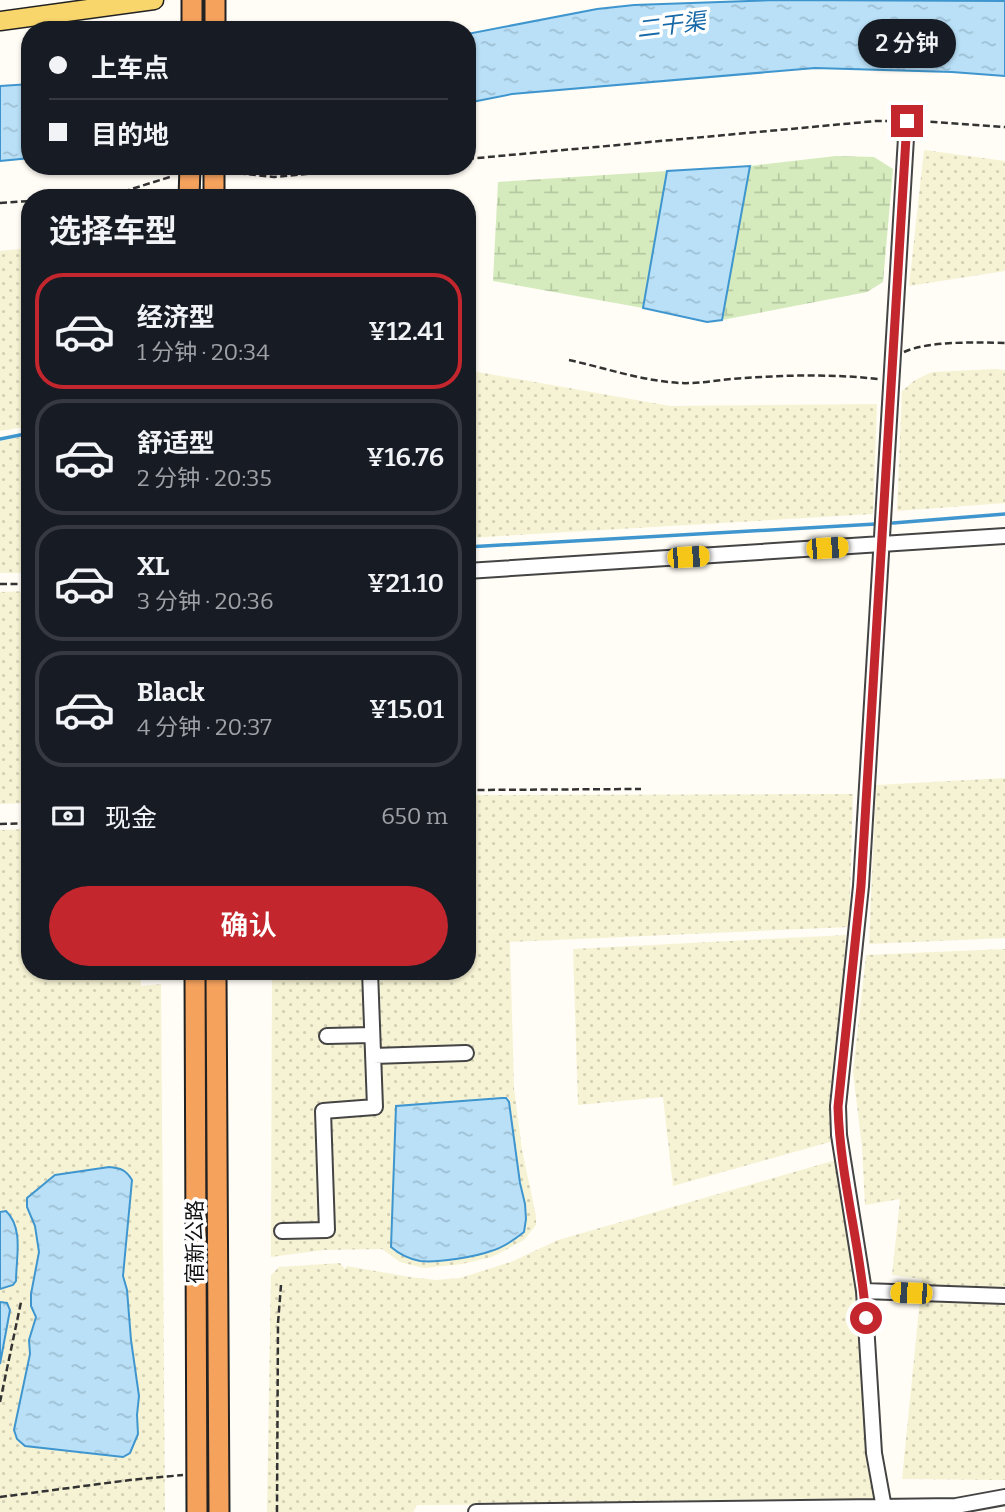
<!DOCTYPE html>
<html lang="zh">
<meta charset="utf-8">
<style>
body{margin:0;font-family:Bitter,"Noto Sans SC",serif;background:#242831;color:#f1f3f6;height:100vh;display:flex;flex-direction:column;font-size:26px;white-space:nowrap}
*{box-sizing:border-box;margin:0}
p{font-size:23px;color:#9ea1a6}
.icon{flex:none;width:38px;height:38px;fill:none;stroke:currentColor;stroke-width:2;stroke-linecap:round;stroke-linejoin:round}
.map{position:relative;flex:1;overflow:hidden}
.sheet{position:absolute;left:21px;top:189px;width:455px;height:791px;display:flex;flex-direction:column;background:#171b24;border-radius:28px;box-shadow:0 2px 5px #0004}
.sheet>*{flex:none}
.banner{position:absolute;left:21px;top:21px;width:455px;height:154px;border-radius:28px;box-shadow:0 2px 5px #0004;display:grid;align-content:center;height:154px;padding:0 28px;background:#171b24}
.end{position:absolute;width:32px;height:32px;margin:-16px;border:9px solid #c4262e;background:#fff;box-shadow:0 0 0 4px #fff}
.from{border-radius:50%}
.bubble{position:absolute;height:49px;border-radius:24px;background:#171b24;box-shadow:0 2px 5px #0004;font-size:23px;font-weight:600;line-height:49px;text-align:center}
.car{position:absolute;width:21px;height:42px;margin:-21px -10px;border-radius:9px;box-shadow:0 0 5px 2px #0007;background:linear-gradient(#f5c518 24%,#345 0 40%,#f5c518 0 76%,#345 0 86%,#f5c518 0)}
.banner b{display:flex;align-items:center;gap:24px;height:66px;font-size:26px}
.banner b+b{border-top:2px solid #363941}
.banner i{width:18px;height:18px;background:#f1f3f6}
ul{padding:0;list-style:none}
li{display:flex;align-items:center;gap:21px;height:116px;margin:0 14px 10px;padding:0 14px;border:4px solid #363941;border-radius:28px}
li div{flex:1}
li b{display:block;font-size:26px}
li em{font-style:normal;font-weight:600}
li.active{border-color:#c4262e}
li>.icon{width:63px;height:63px;stroke-width:1.5}
h2{padding:0 28px;font-size:32px;line-height:84px}
.pay{display:flex;align-items:center;gap:18px;height:77px;padding:0 28px;font-size:26px}
.pay p{margin-inline-start:auto}
.action{display:flex;gap:14px;margin-top:auto;padding:14px 28px}
.action a{flex:1;height:80px;border-radius:42px;background:#c4262e;color:#fff;font-size:28px;font-weight:600;line-height:80px;text-align:center}
.map>svg:first-child{display:block}
</style>
<div class="map">
<svg width="1005" height="1512" viewBox="0 0 1005 1512">
<defs>
<pattern id="farmland-dots" width="8" height="8" patternUnits="userSpaceOnUse" patternTransform="scale(1.75)"><rect width="8" height="8" fill="#f6f3d4"/><path d="M2 2h.1M6 6h.1" fill="none" stroke="#d2cfb5" stroke-width="1.8" stroke-linecap="round"/></pattern>
<pattern id="wetland-marsh" width="20" height="14" patternUnits="userSpaceOnUse" patternTransform="scale(1.75)"><rect width="20" height="14" fill="#d5ebbd"/><path d="M1 5h8M5 5V1M11 12h8M15 12V8" fill="none" stroke="#b6c8a1"/></pattern>
<pattern id="water-ripples" width="26" height="14" patternUnits="userSpaceOnUse" patternTransform="scale(1.75)"><rect width="26" height="14" fill="#b9e0f7"/><path d="M2 4q2-2 4 0t4 0M15 11q2-2 4 0t4 0" fill="none" stroke="#9ebfd3"/></pattern>
</defs>
<rect width="100%" height="100%" fill="#fffdf5"/>
<path fill="url(#farmland-dots)" d="M924,150l81,11v110l-96,15z
M30,248v178l-30,5v-180z
M996,369l9,1v133l-108,8 5,-120 13,-11 17,-8z
M467,370l203,36 207,-2 -4,110 -406,24z
M30,435v138h-30v-132z
M30,591v212l-30,1v-212z
M1005,778v160l-136,6 7,-159z
M853,794l-4,133 -339,15 4,146 8,62 14,66v9l-12,15 -32,17 -30,7 -38,4 -24,-6 -18,-13 -58,1 -53,7 1,-286h195v-176z
M30,829v142h110l1,15 20,-2 4,528h-165v-682z
M846,935l-16,207 -157,44 -10,-89 -85,8 -5,-156z
M1005,949v531l-103,-1 20,-200 -30,-4 8,-76 -35,6 -3,-58 -9,-75 13,-117z
M836,1160l22,131 9,166 11,46 -461,2 -4,7h-146l4,-237 8,-8 61,-4 5,6 2,-3 63,11 26,3 24,-2 51,-16 47,-22z"/>
<path fill="url(#wetland-marsh)" d="M836,156l38,1 19,12 -10,113 -16,10 -145,28 28,-154z
M667,171l-24,137 -150,-27 5,-99z"/>
<path fill="url(#water-ripples)" stroke="#3f96cf" stroke-width="2" d="M777,0l228,1v75l-53,-4 -137,-4 -303,26 -45,9v-69l130,-25 37,-4z
M30,84v74l-30,3v-75z
M750,166l-28,154 -15,2 -64,-14 24,-137z
M502,1098h4l3,4 11,81 5,21 1,15 -2,13c-10,8 -22,16 -33,19 -16,6 -54,12 -71,10 -10,-2 -21,-7 -29,-14l5,-141z
M109,1167c12,1 17,3 23,13l-9,96 4,14 4,50 8,56 -2,19 1,19 -8,19 -7,4 -98,-11 -8,-7 -3,-9 16,-76 -1,-14 7,-23 -5,-11v-12l8,-42 -4,-26 -8,-19v-9l28,-23z
M6,1211c18,17 10,48 10,70l-3,4 -13,4v-77z
M0,1302l7,1 3,7 -10,54z"/>
<g fill="none" stroke-linecap="round" stroke-linejoin="round">
<path stroke="#3f96cf" stroke-width="3.5" d="M0,439l30,-6
M893,523l112,-9
M467,547l409,-23"/>
<g stroke="#444" stroke-width="18">
<path id="minor" d="M467,571l538,-35
M327,1036l45,-1
M373,1056l93,-3
M282,1231l45,-1 -4,-119 52,-4 -5,-136
M864,1291l141,5
M884,1508l-10,-55 -10,-162 -25,-156 -1,-29 23,-220 46,-765
M476,1512l480,-6 49,-9"/>
</g>
<g stroke="#222" stroke-width="21">
<path id="major" d="M0,21l154,-21"/>
</g>
<g stroke="#222" stroke-width="23">
<path id="highway" d="M192,30v-30
M215,30v-30
M195,971l2,541
M216,971l3,541"/>
</g>
<path stroke="#333" stroke-width="2.5" stroke-dasharray="7 3.5" stroke-linecap="butt" d="M920,121l85,6
M467,159l409,-38h20
M228,172l46,5 114,-11
M103,198l70,-22
M0,203l30,-2
M904,352c23,-11 75,-10 101,-9
M569,360c36,8 74,21 111,23 21,1 42,-4 64,-5 44,-3 90,-4 134,1
M0,584h30
M467,790l174,-1
M0,824l30,-1
M0,1402l21,-100
M0,1497l130,-17 53,-5
M277,1512l1,-189 3,-38"/>
<use href="#minor" stroke="#fff" stroke-width="14"/>
<use href="#major" stroke="#f9d66b" stroke-width="18"/>
<use href="#highway" stroke="#f5a25d" stroke-width="19"/>
<g stroke="#222" stroke-width="23" stroke-linecap="butt">
<path id="highway-bridge" d="M189,198l1,-32
M214,198v-32"/>
</g>
<use href="#highway-bridge" stroke="#f5a25d" stroke-width="19"/>
</g>
<g fill="none" stroke-linecap="round" stroke-linejoin="round">
<path stroke="#c4262e" stroke-width="9" d="M866,1318c-5,-71 -26,-140 -28,-211l23,-221 46,-765"/>
</g>
<g text-anchor="middle" stroke-width="7" stroke-linejoin="round" paint-order="stroke">
<g font-size="21" fill="#111" stroke="#fff">
<text transform="translate(195 1242) rotate(-90)" y="7">宿新公路</text>
</g>
<g font-size="23" font-style="italic" fill="#1768a6" stroke="#fff">
<text transform="translate(671 25) rotate(-7)" y="8">二干渠</text>
</g>
</g>
</svg>
<i class="end from" style="left:866px;top:1318px"></i>
<i class="end" style="left:907px;top:121px"></i>
<div class="bubble" style="left:858px;top:19px;width:98px">2 分钟</div>
<i class="car" style="left:827px;top:548px;rotate:86deg"></i>
<i class="car" style="left:688px;top:557px;rotate:86deg"></i>
<i class="car" style="left:911px;top:1293px;rotate:272deg"></i>
<div class="banner">
<b><i class="from"></i>上车点</b>
<b><i></i>目的地</b>
</div>
<section class="sheet">
<h2>选择车型</h2>
<ul>
<li class="active"><svg class="icon" aria-label="car" viewBox="0 0 24 24"><path d="M5 17H2v-5l4-1 3-4h7l3 4 3 1v5h-3M9 17h6M6 11h13"/><circle cx="7" cy="17" r="2"/><circle cx="17" cy="17" r="2"/></svg><div><b>经济型</b><p>1 分钟 · 20:34</p></div><em>¥12.41</em></li>
<li><svg class="icon" aria-label="car" viewBox="0 0 24 24"><path d="M5 17H2v-5l4-1 3-4h7l3 4 3 1v5h-3M9 17h6M6 11h13"/><circle cx="7" cy="17" r="2"/><circle cx="17" cy="17" r="2"/></svg><div><b>舒适型</b><p>2 分钟 · 20:35</p></div><em>¥16.76</em></li>
<li><svg class="icon" aria-label="car" viewBox="0 0 24 24"><path d="M5 17H2v-5l4-1 3-4h7l3 4 3 1v5h-3M9 17h6M6 11h13"/><circle cx="7" cy="17" r="2"/><circle cx="17" cy="17" r="2"/></svg><div><b>XL</b><p>3 分钟 · 20:36</p></div><em>¥21.10</em></li>
<li><svg class="icon" aria-label="car" viewBox="0 0 24 24"><path d="M5 17H2v-5l4-1 3-4h7l3 4 3 1v5h-3M9 17h6M6 11h13"/><circle cx="7" cy="17" r="2"/><circle cx="17" cy="17" r="2"/></svg><div><b>Black</b><p>4 分钟 · 20:37</p></div><em>¥15.01</em></li>
</ul>
<div class="pay"><svg class="icon" aria-label="cash" viewBox="0 0 24 24"><path d="M3 7h18v10H3z"/><circle cx="12" cy="12" r="2"/></svg>现金<p>650 m</p></div>
<div class="action"><a>确认</a></div>
</section>
</div>
